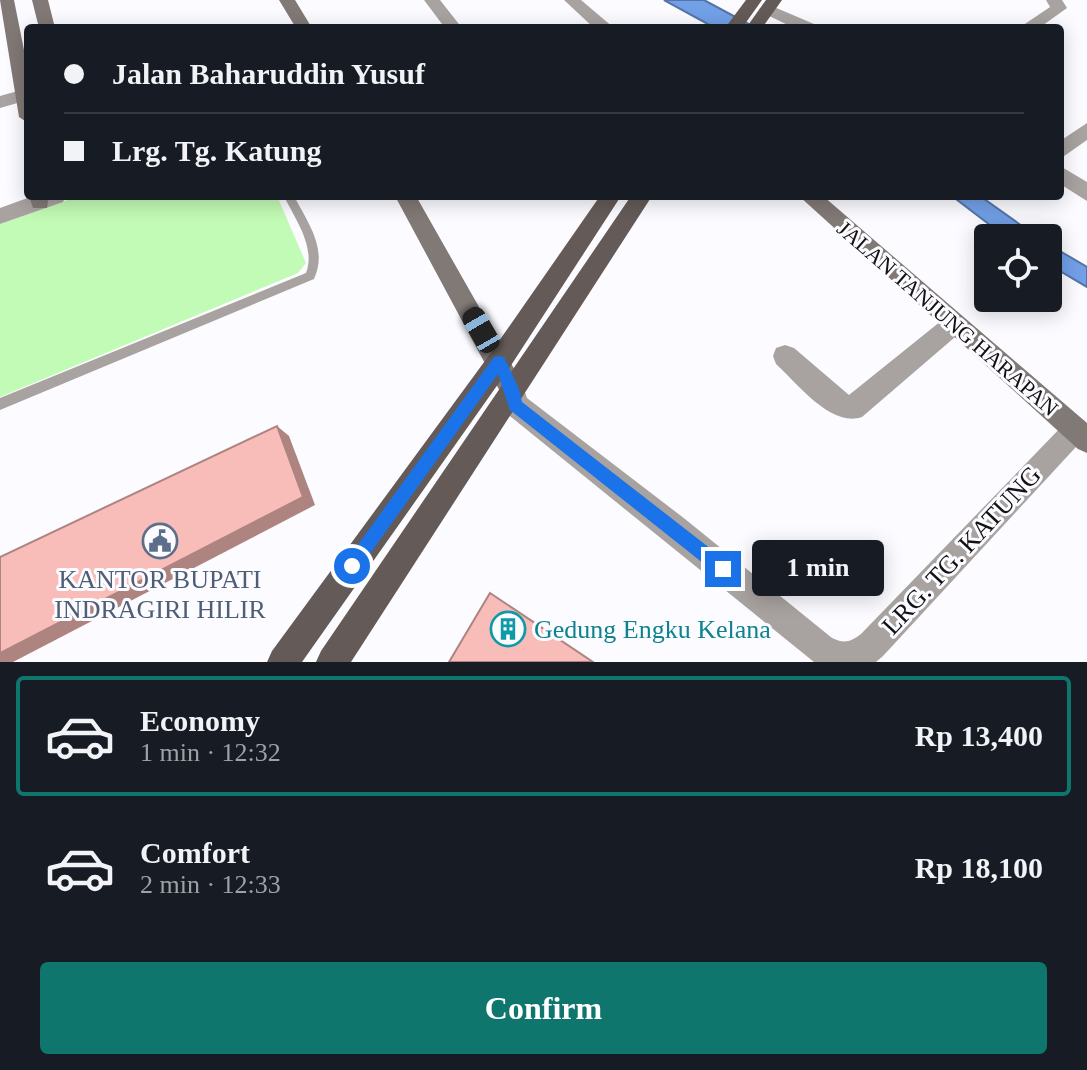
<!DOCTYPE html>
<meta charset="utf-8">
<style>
body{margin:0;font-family:Georgia,serif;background:#20242c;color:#f1f3f6;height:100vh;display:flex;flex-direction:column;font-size:30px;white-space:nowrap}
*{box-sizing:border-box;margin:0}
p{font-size:26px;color:#9ea1a6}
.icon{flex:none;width:44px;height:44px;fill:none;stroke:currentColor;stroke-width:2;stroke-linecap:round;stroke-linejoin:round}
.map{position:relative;height:662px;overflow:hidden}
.details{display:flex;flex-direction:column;background:#171b24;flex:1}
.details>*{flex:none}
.hud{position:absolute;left:24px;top:24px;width:1040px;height:176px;border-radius:8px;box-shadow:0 4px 20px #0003;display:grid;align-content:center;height:176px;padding:0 40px;background:#171b24}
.controls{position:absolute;left:974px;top:224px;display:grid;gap:16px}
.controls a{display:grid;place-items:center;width:88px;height:88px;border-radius:8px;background:#171b24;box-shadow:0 4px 20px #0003;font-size:40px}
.end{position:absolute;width:36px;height:36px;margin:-18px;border:10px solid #1a73e8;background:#fff;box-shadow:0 0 0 4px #fff}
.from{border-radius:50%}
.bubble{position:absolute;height:56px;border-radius:8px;background:#171b24;box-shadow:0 4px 20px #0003;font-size:26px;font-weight:700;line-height:56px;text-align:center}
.car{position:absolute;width:24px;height:48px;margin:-24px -12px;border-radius:10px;box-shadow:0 0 6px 2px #0007;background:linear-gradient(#222 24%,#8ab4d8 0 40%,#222 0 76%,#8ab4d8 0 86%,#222 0)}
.hud b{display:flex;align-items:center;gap:28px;height:76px;font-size:30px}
.hud b+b{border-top:2px solid #363941}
.hud i{width:20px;height:20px;background:#f1f3f6}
ul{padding:14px 0 0;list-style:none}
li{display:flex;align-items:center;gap:24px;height:120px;margin:0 16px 12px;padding:0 24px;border:4px solid transparent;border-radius:8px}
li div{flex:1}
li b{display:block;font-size:30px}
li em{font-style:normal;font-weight:700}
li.current{border-color:#0f766e}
li>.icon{width:72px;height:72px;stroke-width:1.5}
.button{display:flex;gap:16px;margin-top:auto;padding:16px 40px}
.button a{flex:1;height:92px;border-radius:8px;background:#0f766e;color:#fff;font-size:32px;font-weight:700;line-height:92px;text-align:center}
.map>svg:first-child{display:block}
</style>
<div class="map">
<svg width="1087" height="662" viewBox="0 0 1087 662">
<rect width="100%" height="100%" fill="#fcfbff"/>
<path fill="#c2fbb5" d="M79,196h198l29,67 -8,10 -298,124v-173z"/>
<path fill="#72a0e7" stroke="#5575a8" stroke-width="2" d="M664,0h40l52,28h-41z
M952,196h28l59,42h-32z
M1048,244l39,23v20l-39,-23z"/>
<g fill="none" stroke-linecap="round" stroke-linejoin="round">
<path fill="#a8a3a1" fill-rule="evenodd" d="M284,196h10c14,27 34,53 20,83l-314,131v-12l306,-125c10,-26 -11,-54 -22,-77z"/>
<path fill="#a8a3a1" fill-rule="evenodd" d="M424,0h16l22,28h-17z
M564,0h17l33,28h-20z
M1046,0h16l5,8 -28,20h-20l31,-21z
M767,4l47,20 2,4h-22l-33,-16 -2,-3z
M25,89l3,1v10l-28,8v-12z
M1087,123v17l-27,19v-18z
M1060,166l27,16v19l-27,-17z
M33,196h33l-3,6 -63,22v-16z
M954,314l8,3 4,7 -4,7 -100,86c-31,11 -65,-34 -86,-53l-3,-8 3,-8 9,-3 9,3 55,47 97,-78z
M512,377l9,4 6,17 158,121 147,119c13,6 18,4 29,-4l206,-213 9,-4 9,4 2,14 -204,221 -7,6h-62l-308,-249 -7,-24 4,-8z"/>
<path fill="#807976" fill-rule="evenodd" d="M0,0h14l14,70v53l-9,-6z
M32,0h16l7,28h-16z
M279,0h16l17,28h-16z
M29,196h20l-2,12h-14z
M395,196h21l105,185 4,8 -4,8 -9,4 -9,-4z
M799,196h24l264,227v30l-9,-4z"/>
<path fill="#645b58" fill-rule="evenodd" d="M746,0h16l-20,28h-17z
M766,0h16l-20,28h-16z
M600,196h21l-113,174 -206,292h-35l5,-11 218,-297z
M631,196h21l-301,466h-35l5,-11z"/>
</g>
<path fill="#ae8481" d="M277,426l12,10 26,69 -302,157h-13v-9z"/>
<path fill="#f8bdb8" stroke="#ae8481" stroke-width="2" d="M277,426l26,71 -303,156v-96z
M490,593l103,69h-144z"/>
<path fill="#1a73e8" d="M499,356l5,1 15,32 3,13 207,161v12h-11l-208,-165 -12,-36 -141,198h-11v-11l148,-204z"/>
<defs>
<g id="civic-ring" transform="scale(1.8)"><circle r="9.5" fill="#fcfbff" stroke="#5c6f8a" stroke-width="1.5"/><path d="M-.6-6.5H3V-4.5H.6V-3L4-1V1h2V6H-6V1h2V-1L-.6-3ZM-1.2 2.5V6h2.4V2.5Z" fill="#5c6f8a"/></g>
<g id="building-ring" transform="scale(1.8)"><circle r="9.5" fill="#fcfbff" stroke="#0f9aa8" stroke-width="1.5"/><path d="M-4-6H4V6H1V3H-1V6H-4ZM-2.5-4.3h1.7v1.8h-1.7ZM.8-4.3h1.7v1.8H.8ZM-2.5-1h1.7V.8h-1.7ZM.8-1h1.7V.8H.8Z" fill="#0f9aa8"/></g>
</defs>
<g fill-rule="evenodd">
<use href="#civic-ring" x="160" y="541"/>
<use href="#building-ring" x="508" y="629"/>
</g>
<g text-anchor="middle" stroke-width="6" stroke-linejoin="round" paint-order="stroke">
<g font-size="22" fill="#121114" stroke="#fcfbff">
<text transform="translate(948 318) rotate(41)" y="8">JALAN TANJUNG HARAPAN</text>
</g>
<g font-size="26" fill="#121114" stroke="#fcfbff">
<text transform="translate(961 550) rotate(-47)" y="9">LRG. TG. KATUNG</text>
</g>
<g font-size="26" fill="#4e5e75" stroke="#fcfbff">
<text x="160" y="588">KANTOR BUPATI<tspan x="160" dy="30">INDRAGIRI HILIR</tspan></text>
</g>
<g font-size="26" fill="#0d838f" stroke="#fcfbff" text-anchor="start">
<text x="534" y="638">Gedung Engku Kelana</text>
</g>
</g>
</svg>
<div class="controls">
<a><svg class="icon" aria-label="locate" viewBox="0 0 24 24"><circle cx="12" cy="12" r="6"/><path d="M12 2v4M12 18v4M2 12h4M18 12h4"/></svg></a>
</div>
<i class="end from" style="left:352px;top:566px"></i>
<i class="end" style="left:723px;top:569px"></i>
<div class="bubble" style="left:752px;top:540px;width:132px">1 min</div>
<i class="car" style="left:481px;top:330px;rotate:330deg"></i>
<div class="hud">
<b><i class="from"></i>Jalan Baharuddin Yusuf</b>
<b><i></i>Lrg. Tg. Katung</b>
</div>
</div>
<section class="details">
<ul>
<li class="current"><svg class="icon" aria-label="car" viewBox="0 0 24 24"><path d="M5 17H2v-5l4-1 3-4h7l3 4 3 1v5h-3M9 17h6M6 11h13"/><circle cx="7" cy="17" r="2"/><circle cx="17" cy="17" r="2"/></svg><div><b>Economy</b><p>1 min · 12:32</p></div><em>Rp 13,400</em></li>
<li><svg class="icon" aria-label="car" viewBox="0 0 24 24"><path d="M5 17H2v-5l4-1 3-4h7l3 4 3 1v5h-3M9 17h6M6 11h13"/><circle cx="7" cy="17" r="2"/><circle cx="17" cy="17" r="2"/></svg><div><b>Comfort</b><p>2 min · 12:33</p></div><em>Rp 18,100</em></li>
</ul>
<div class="button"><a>Confirm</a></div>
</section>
